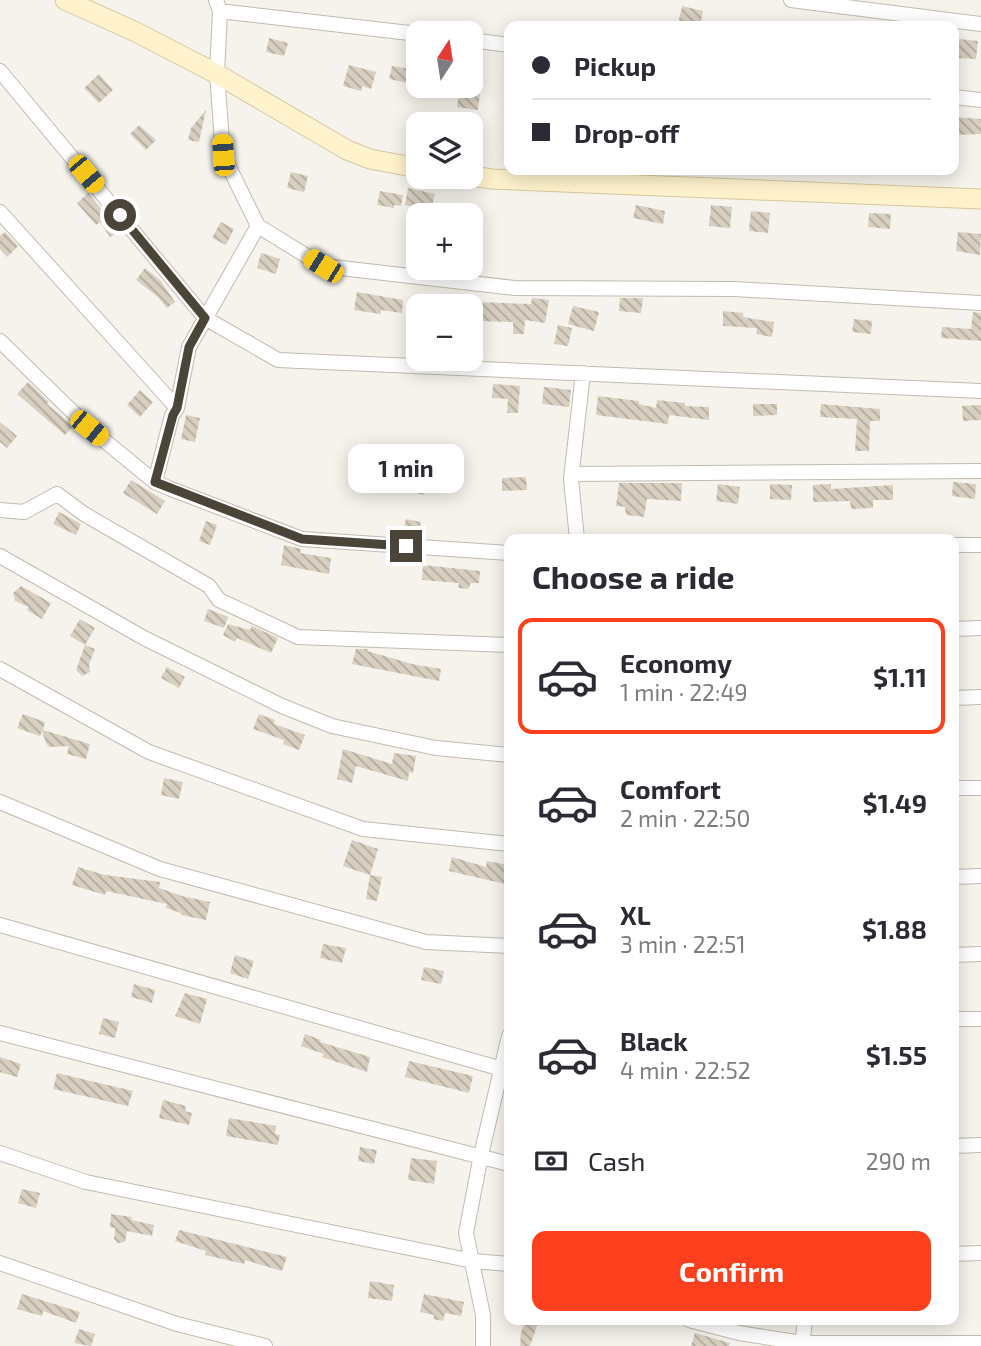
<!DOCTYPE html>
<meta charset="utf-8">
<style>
body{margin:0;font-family:"Exo 2",sans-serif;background:#f2f2f3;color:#2b2b33;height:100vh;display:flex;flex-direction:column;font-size:26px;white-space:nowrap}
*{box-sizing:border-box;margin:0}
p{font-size:23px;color:#7c7c81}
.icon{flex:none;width:38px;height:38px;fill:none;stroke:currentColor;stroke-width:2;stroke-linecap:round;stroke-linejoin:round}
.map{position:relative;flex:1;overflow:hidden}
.drawer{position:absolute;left:504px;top:534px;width:455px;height:791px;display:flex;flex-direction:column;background:#fff;border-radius:14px;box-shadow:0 4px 18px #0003}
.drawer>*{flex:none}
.hud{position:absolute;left:504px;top:21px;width:455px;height:154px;border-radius:14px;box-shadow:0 4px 18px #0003;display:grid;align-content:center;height:154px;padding:0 28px;background:#fff}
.needle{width:46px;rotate:12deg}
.controls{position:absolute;left:406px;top:21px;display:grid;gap:14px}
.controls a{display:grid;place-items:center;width:77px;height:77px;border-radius:14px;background:#fff;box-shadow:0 4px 18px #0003;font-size:35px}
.end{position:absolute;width:32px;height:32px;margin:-16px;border:9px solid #4b4439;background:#fff;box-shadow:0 0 0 4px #fff}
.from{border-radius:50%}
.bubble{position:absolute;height:49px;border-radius:14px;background:#fff;box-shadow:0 4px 18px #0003;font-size:23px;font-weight:700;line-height:49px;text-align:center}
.car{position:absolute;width:21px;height:42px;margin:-21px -10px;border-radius:9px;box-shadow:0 0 5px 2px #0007;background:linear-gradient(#f5c518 24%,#345 0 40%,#f5c518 0 76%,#345 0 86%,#f5c518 0)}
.hud b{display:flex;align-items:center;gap:24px;height:66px;font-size:26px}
.hud b+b{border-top:2px solid #e1e1e2}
.hud i{width:18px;height:18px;background:#2b2b33}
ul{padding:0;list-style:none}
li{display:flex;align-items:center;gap:21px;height:116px;margin:0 14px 10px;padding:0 14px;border:4px solid transparent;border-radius:14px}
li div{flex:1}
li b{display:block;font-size:26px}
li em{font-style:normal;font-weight:700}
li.active{border-color:#fc3f1d}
li>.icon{width:63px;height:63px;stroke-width:1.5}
h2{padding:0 28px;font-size:32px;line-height:84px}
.pay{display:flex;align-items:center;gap:18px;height:77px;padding:0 28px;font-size:26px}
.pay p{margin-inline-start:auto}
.button{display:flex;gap:14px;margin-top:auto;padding:14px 28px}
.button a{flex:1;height:80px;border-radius:14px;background:#fc3f1d;color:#fff;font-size:28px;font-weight:700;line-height:80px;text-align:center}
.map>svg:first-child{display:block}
</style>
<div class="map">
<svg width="981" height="1346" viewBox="0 0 981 1346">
<defs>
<pattern id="building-back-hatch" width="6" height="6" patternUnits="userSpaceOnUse" patternTransform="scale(1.75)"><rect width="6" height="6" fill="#d8cfc1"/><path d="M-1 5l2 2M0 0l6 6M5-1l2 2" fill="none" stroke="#b1aa9e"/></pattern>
</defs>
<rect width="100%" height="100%" fill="#f6f3ec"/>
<path fill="url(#building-back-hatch)" d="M682,6l21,5 -3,15 -22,-2z
M269,38l19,5 -4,13 -18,-4z
M959,39l19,2 -2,18 -19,-1z
M349,65l27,7 -5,17 -9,-3 -1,5 -18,-5z
M392,66l23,4 -2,14 -24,-5z
M99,74l14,16 -14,13 -15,-15z
M460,89l20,3 -2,18 -21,-3z
M206,110l-7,32 -11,-2 3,-12z
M954,117l27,2v15l-27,1z
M139,125l17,15 -10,10 -16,-16z
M291,172l17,4 -4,16 -17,-4z
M408,188l27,6 -3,12 -5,-1 -1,5 -21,-5z
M380,191l23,4 -2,11 -7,-1v3l-17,-3z
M88,193l32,38 -10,6 -10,-15 -4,3 -19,-22z
M636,205l29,6 -2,13 -30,-6z
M711,205l21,2 -2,21 -21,-2z
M751,211l19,2 -2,20 -19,-2z
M869,213l22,1 -1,15 -22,-2z
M221,222l13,7 -8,16 -14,-7z
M5,232l13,14 -11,11 -7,-8v-13z
M958,232l23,2 -1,21 -24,-4z
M261,253l19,6 -4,15 -19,-6z
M145,268l15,12 15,22 -8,6 -9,-11 -22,-17z
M357,292l46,8 -1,13 -21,-3v4l-27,-4z
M532,298l17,2 -4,23 -20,-3 -1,14h-11v-12l-36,-1v-19l54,2z
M620,298h23l-2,15 -22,-2z
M573,306l26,6 -5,19 -26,-7z
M723,311l20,2v4l31,5 -2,15 -16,-3 1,-6 -34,-2z
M973,312l8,1v28l-40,-3 1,-11 29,2z
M854,319l18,2 -1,13 -19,-2z
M558,325l14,3 -4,18 -14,-2z
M28,382l21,20 -2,2 26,22 -8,9 -48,-41z
M493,384l27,2 -2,27h-11l1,-14 -16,-1z
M544,387l27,3 -2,17 -27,-3z
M140,390l13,12 -13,15 -13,-12z
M598,396l41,5v3l17,4 1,-8 28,3v3l24,1v13l-40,-5 -1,9 -72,-9z
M753,404h24v11l-24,1z
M821,404l59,5v12h-10l-1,30h-14l2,-32 -37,-2z
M981,405v15l-18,1 -1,-15z
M186,415l14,3 -5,24 -14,-3z
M0,422l17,14 -10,12 -7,-6z
M432,471l23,3 -2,16 -27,-4 -2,9 -12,-3 5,-19 14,4z
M526,477l1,13 -25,1v-13z
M131,480l34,21 -8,13 -34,-21z
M953,482l23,2 -1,15 -23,-3z
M619,483h63l-1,18 -34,-2 -3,18 -18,-2 -1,-8 -9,-1z
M718,484l22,3 -2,17 -22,-3z
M770,484l22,1 -1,15 -21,-1z
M831,484v5l62,-4v15h-20v8l-22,1 -1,-8 -37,1v-17z
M59,512l22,12 -5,11 -23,-11z
M406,519l15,3 -3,15 -16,-1z
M206,521l11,4 -7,20 -11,-4z
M284,545l17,4 -1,4 31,5 -2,16 -48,-9z
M423,565l57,6 -1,12h-8l-3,6 -10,-1 1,-5 -37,-3z
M21,586l30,17 -9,16 -15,-9 2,-3 -14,-6 -2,-8z
M208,609l20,8 -4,11 -20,-7z
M80,619l15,9 -10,17 -15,-9z
M228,624l22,6 2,-4 26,12 -7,15 -34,-15 -2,4 -12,-7z
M85,645l10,4 -6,16 1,7 -8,4 -6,-6z
M356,649h12l-1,2 45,13 29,5 -2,12 -87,-17z
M167,667l18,10 -6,11 -18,-10z
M23,714l22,8 -2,8 47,14 -4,15 -19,-5 2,-8 -20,1 -3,-4 -4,-12 -2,5 -23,-8z
M259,714l16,6 -1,4 31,11 -6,15 -16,-6 1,-4 -31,-11z
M343,749l49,15 2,-11 22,3 -3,17 -4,-1 -1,9 -52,-15 -4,17 -15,-4z
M164,778l19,4 -4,17 -18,-4z
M352,840l26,9 -8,26 -27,-9z
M452,857l34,10 1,-6 22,4 -4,19 -56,-13z
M78,867l27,8 55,7 -1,6 23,8 28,6 -4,18 -25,-5v-2l-15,-5 1,-4 -61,-13 -1,4 -33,-10z
M370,875l12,2 -5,24 -11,-2z
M323,944l23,4 -4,15 -22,-5z
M235,955l19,6 -6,18 -18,-6z
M424,967l20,4 -3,13 -20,-4z
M134,984l21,6 -3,13 -21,-6z
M185,993l22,6 -7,25 -25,-8z
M103,1018l16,4 -4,16 -16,-4z
M305,1034l16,6 -1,2 50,15 -3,15 -45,-15 2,-3 -23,-8z
M0,1057l21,7 -4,13 -17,-5z
M409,1061l64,15 -4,17 -64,-16z
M57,1073l76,18 -5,15 -75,-17z
M163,1100l23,6 -1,5 7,2 -3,12 -30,-7z
M229,1118l47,8 -1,8 5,1 -2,10 -52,-9z
M360,1147l17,3 -3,14 -16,-3z
M411,1158l26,3 -3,23 -26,-4z
M22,1189l18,4 -4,15 -18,-5z
M111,1214l21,3 -1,3 23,5 -2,11 -25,-5 -2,11 -7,1 -4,-4 1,-11 -5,-1z
M179,1230l108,27 -5,14 -37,-11 -1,4 -39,-9 1,-4 -31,-10z
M370,1281l24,4 -2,16 -24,-3z
M22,1294l58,18 -4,11 -33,-12 -1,5 -25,-7z
M424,1294l40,8 -3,14 -16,-3 -2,8 -10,-2 1,-4 -14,-3z
M526,1320h13l-9,26h-10l1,-13z
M79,1329l16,5 -4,12 -17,-3z
M695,1333l35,10 -1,3h-38z"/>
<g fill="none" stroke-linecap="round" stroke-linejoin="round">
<g stroke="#c2bbae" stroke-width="16">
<path id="street" d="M791,0l190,24
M220,11l198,23
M471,40l38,5
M0,71l205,247 73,42 703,31
M954,97l27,3
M0,212l177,196
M258,226l65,40 192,22 219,1 247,14
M0,341l89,87 66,54 16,7 131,50 207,14
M572,474l409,-3
M155,482l17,-67 5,-7 12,-61 69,-121 -35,-71 -6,-81 3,-63 -4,-11
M0,510l24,2 33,-18 27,20 125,72 10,14 79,37 211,8
M577,539l-6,-60 12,-106
M954,545h27
M0,556l144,82 138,68 50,20 104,22 73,7
M954,629l27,-1
M0,669l149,83 214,77 146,15
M954,698l27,-1
M954,788h27
M0,802l160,67 266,73 83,4
M954,877l27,-1
M0,925l509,146
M954,955l27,-1
M954,1019h27
M0,1033l509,131
M954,1146l27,-1
M0,1153l86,29 387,79 36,3
M954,1254l27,-1
M0,1263l177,61 88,22
M689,1320l50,13 63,10h179
M483,1346v-31l-17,-82 15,-78 28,-119
M802,1346l3,-26"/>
</g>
<g stroke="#d6c79b" stroke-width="21">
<path id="secondary" d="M65,0l71,32 81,42 130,76 23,9 48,9
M471,176l21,3 489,20"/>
</g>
<use href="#street" stroke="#fff" stroke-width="14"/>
<use href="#secondary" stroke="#fff3cd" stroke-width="19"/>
</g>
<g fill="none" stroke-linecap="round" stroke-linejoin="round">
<path stroke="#4b4439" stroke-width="9" d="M120,215l85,103 -16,29 -12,61 -4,7 -18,67 147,57 104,7"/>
</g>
</svg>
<div class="controls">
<a><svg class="needle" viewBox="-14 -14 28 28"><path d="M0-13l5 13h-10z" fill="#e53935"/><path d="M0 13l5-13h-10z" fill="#7c7c81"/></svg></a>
<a><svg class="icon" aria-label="layers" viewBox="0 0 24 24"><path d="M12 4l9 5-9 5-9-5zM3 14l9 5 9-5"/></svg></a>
<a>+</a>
<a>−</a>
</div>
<i class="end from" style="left:120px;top:215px"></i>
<i class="end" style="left:406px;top:546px"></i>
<div class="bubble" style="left:348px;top:444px;width:116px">1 min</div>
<i class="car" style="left:223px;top:155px;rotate:356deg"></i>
<i class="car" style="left:86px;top:174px;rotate:140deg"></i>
<i class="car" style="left:323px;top:266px;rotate:302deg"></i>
<i class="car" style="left:89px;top:428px;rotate:129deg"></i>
<div class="hud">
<b><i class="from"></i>Pickup</b>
<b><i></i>Drop-off</b>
</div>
<section class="drawer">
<h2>Choose a ride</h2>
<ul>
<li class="active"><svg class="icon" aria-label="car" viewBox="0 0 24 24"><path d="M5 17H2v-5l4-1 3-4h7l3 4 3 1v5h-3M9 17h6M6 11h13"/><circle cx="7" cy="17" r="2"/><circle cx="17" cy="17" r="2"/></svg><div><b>Economy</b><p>1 min · 22:49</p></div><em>$1.11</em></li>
<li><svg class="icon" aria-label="car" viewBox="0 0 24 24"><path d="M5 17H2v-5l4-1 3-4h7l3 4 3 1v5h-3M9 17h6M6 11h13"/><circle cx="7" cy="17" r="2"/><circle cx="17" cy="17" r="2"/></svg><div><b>Comfort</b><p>2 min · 22:50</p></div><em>$1.49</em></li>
<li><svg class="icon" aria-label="car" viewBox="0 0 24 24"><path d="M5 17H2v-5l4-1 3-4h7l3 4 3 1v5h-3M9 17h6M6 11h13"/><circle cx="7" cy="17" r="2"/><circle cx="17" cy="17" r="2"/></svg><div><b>XL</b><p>3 min · 22:51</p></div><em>$1.88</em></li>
<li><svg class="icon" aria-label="car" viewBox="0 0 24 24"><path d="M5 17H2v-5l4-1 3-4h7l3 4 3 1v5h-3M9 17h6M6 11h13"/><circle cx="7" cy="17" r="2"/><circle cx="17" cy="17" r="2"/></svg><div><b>Black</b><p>4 min · 22:52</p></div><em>$1.55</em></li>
</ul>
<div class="pay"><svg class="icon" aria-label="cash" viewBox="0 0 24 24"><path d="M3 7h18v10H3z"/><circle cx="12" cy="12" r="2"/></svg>Cash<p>290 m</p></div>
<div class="button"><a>Confirm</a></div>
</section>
</div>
